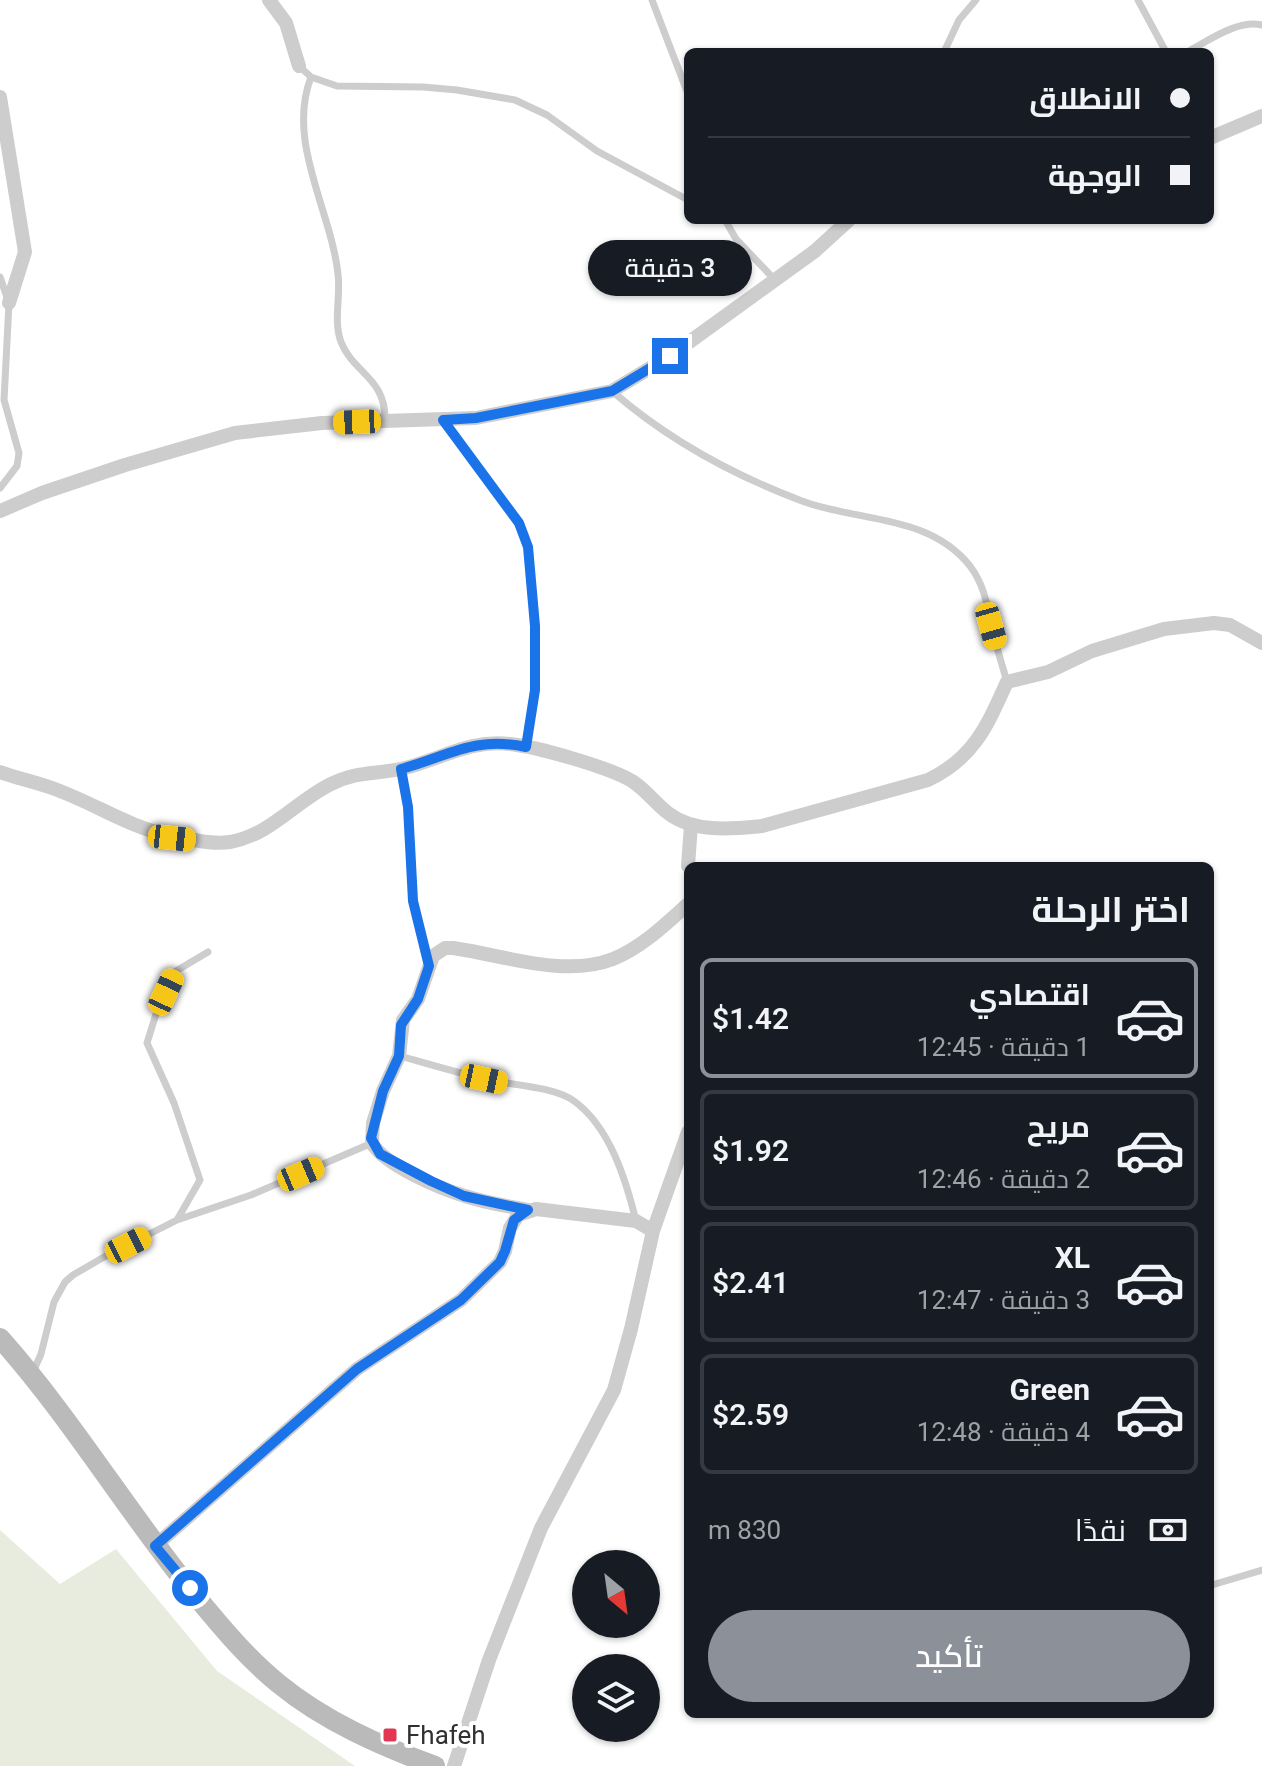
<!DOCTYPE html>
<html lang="ar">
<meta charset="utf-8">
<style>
body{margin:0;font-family:Roboto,Cairo,sans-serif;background:#20242c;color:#f1f3f6;direction:rtl;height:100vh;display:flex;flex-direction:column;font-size:30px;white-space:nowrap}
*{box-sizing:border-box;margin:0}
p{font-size:26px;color:#9ea1a6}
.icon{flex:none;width:44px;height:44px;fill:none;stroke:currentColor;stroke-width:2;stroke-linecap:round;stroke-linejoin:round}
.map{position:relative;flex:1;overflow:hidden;direction:ltr}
.side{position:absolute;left:684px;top:862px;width:530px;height:856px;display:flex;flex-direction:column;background:#171b24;border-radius:12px;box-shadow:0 2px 6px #0004;direction:rtl}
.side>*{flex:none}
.banner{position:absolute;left:684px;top:48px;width:530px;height:176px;border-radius:12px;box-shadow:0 2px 6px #0004;direction:rtl;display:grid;align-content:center;height:176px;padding:0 24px;background:#171b24}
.needle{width:52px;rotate:151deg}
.buttons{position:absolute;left:572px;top:1550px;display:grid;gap:16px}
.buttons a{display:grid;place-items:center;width:88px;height:88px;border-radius:50%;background:#171b24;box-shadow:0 2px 6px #0004;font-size:40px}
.end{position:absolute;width:36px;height:36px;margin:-18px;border:10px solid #1a73e8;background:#fff;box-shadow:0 0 0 4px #fff}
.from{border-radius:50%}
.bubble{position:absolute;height:56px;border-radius:28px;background:#171b24;box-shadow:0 2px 6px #0004;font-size:26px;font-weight:600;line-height:56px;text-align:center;direction:rtl}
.car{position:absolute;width:24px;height:48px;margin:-24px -12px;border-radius:10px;box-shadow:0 0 6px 2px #0007;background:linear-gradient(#f5c518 24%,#345 0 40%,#f5c518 0 76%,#345 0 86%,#f5c518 0)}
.banner b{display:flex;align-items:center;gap:28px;height:76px;font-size:30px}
.banner b+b{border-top:2px solid #363941}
.banner i{width:20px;height:20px;background:#f1f3f6}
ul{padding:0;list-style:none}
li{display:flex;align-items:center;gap:24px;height:120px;margin:0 16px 12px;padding:0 8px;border:4px solid #363941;border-radius:12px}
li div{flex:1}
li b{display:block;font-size:30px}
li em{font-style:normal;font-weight:600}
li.selected{border-color:#8c9099}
li>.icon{width:72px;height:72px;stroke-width:1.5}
h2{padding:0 24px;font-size:36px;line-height:96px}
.pay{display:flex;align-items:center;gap:20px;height:88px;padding:0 24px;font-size:30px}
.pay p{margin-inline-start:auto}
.action{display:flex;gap:16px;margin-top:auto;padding:16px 24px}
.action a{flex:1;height:92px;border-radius:48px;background:#8c9099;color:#fff;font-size:32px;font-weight:600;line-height:92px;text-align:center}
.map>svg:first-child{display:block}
</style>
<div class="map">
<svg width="1262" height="1766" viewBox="0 0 1262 1766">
<rect width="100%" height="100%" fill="#fff"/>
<path fill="#e7ecde" d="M0,1530l60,54 56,-35 101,122 138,95h-355z"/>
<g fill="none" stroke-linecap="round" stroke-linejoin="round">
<path stroke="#cdcdcd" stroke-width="7" d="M652,0l36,94
M1138,0l28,52
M944,52l15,-32 17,-20
M1187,52c21,-11 51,-33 75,-27
M299,66l12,11 26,9 86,1 34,3 58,10 32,15 50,36 91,49
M311,77c-25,65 20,133 27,197 3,22 -5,47 3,68 12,31 45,36 44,78
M725,220l11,19 39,41
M0,277l9,26 -5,97 15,53 -2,13 -17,22
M612,391c55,48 121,84 190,110 56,21 127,13 168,65 15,20 17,40 22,62 4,18 10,36 15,54
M443,421l76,102 9,24 7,79v64l-9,57
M401,769l7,38 5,94 15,63
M400,1056c28,8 55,16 84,23 25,6 69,7 90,22 36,26 52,79 62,120
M177,1220l74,-25 121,-52
M33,1372l8,-18 13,-52 11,-20 8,-7 31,-18 73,-37 23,-40 -26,-77 -27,-60 9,-29 20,-43 32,-19
M1212,1585l50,-15"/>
<path stroke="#cdcdcd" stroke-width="14" d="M269,0l17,23 13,43
M0,97l25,155 -16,51
M1210,138l52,-22
M0,511l42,-18 83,-28 110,-32 87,-10 154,-5 136,-27 58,-35 145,-105 34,-31
M0,772c17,6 35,10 52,16 53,19 82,45 142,52 11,2 24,4 36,2 40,-7 64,-39 99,-57 29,-15 47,-10 76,-17 36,-9 66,-29 105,-24 28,3 98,23 122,37 14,9 23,22 36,32 26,20 63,16 94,13l166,-46c46,-22 59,-54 79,-98l41,-10 44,-21 72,-22 50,-6 16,2 32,18
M688,866l3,-41
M528,1210c-21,-4 -42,-7 -63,-14 -24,-7 -81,-31 -93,-53l1,-20 10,-32 16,-35 4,-36 15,-21 15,-43 12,-8h8c50,7 111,30 160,11 28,-11 53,-35 75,-55
M155,1546l202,-177 104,-69 39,-38 5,-11 5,-23 8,-13 18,-6 100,12 17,10
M454,1766l35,-106 52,-132 73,-138 17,-61 22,-98 35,-99"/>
<path stroke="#bababa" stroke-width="20" d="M0,1338c73,82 129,177 199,262 25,30 49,59 80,84 45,37 102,62 156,82"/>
</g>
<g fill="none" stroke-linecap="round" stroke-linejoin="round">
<path stroke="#1a73e8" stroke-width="10" d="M190,1588l-35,-42 202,-177 104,-69 39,-38 5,-11 9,-31 14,-10 -64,-14 -33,-15 -51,-27 -9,-16 12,-47 16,-35 2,-31 17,-26 11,-33 -16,-65 -5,-94 -7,-38c48,-13 72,-33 125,-22l9,-57v-64l-7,-79 -9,-24 -76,-103 33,-2 136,-27 58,-35"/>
</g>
<rect fill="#e23653" stroke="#fff" stroke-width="3" x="382" y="1727" width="16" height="16" rx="4"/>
<g text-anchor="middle" stroke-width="8" stroke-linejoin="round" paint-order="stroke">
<g font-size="26" fill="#303030" stroke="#fff" text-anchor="start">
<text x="406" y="1744">Fhafeh</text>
</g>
</g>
</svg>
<div class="buttons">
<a><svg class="needle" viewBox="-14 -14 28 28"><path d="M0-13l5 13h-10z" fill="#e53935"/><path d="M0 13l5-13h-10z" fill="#9ea1a6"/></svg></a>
<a><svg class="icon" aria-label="layers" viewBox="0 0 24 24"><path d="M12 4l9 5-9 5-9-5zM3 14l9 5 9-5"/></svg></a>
</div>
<i class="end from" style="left:190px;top:1588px"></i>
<i class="end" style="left:670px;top:356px"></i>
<div class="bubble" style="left:588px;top:240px;width:164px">3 دقيقة</div>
<i class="car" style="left:357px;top:422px;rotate:268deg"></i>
<i class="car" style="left:991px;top:626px;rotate:164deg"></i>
<i class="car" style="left:172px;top:838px;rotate:96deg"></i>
<i class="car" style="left:166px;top:992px;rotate:25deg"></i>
<i class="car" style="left:484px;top:1079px;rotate:102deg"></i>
<i class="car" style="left:301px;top:1174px;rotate:67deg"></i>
<i class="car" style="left:128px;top:1245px;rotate:63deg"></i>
<div class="banner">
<b><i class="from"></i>الانطلاق</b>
<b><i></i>الوجهة</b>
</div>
<section class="side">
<h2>اختر الرحلة</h2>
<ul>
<li class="selected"><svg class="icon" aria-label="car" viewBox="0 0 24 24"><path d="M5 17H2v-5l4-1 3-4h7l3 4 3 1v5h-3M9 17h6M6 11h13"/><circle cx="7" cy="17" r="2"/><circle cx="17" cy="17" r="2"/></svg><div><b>اقتصادي</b><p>1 دقيقة · 12:45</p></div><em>$1.42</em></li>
<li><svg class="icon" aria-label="car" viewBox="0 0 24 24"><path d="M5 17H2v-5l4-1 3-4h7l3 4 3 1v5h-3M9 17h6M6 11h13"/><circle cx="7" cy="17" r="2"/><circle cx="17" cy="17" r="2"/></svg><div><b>مريح</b><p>2 دقيقة · 12:46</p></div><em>$1.92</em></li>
<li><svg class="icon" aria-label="car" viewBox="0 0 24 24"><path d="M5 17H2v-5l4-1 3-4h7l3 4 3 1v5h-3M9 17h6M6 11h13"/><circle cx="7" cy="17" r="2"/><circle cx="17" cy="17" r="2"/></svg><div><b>XL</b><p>3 دقيقة · 12:47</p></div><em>$2.41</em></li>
<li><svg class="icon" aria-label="car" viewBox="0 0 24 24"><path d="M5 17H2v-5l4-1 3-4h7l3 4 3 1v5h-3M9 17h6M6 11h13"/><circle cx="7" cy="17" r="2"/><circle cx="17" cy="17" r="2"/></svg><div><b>Green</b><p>4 دقيقة · 12:48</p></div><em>$2.59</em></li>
</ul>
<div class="pay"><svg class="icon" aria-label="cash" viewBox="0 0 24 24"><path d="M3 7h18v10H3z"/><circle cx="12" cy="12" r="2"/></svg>نقدًا<p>830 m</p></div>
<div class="action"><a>تأكيد</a></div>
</section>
</div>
